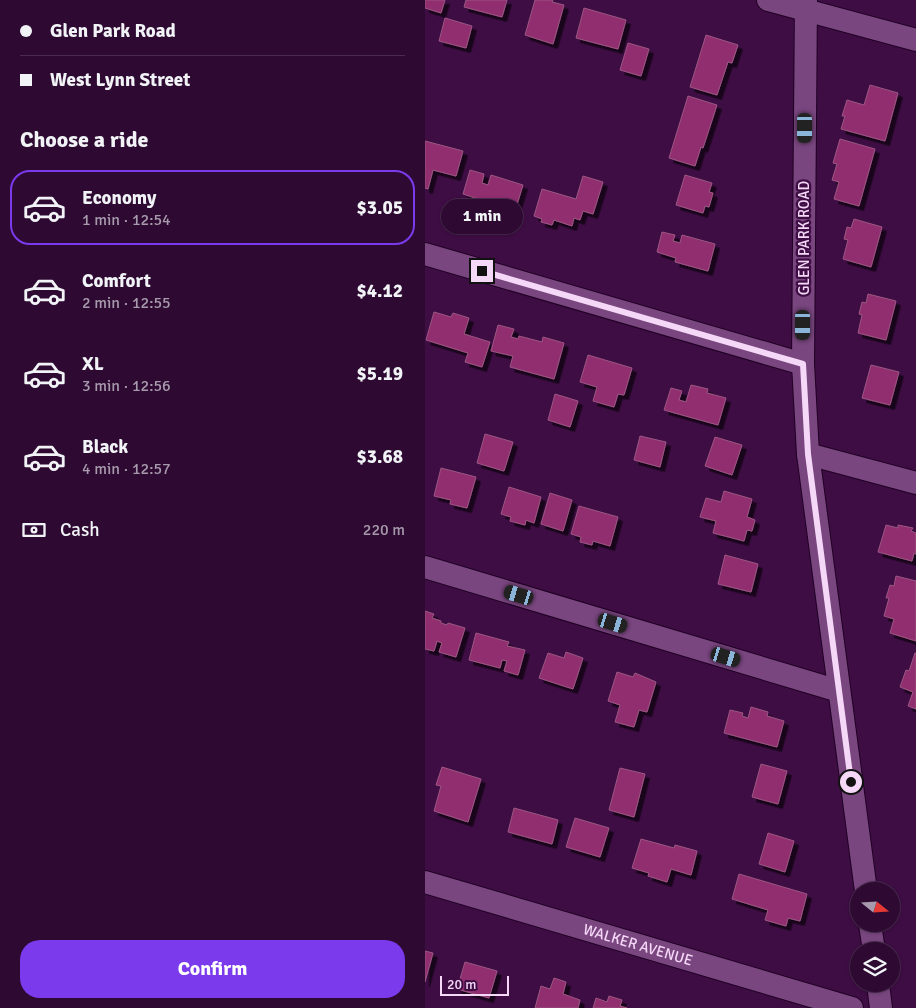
<!DOCTYPE html>
<meta charset="utf-8">
<style>
body{margin:0;font-family:Signika,sans-serif;background:#3a183f;color:#f1f3f6;height:100vh;display:flex;flex-direction:column;font-size:19px;white-space:nowrap}
*{box-sizing:border-box;margin:0}
p{font-size:16px;color:#a79aac}
.icon{flex:none;width:28px;height:28px;fill:none;stroke:currentColor;stroke-width:2;stroke-linecap:round;stroke-linejoin:round}
.map{position:relative;flex:1;overflow:hidden}
.details{display:flex;flex-direction:column;background:#2e0a33;width:425px}
.details>*{flex:none}
.banner{display:grid;align-content:center;height:110px;padding:0 20px;background:#2e0a33}
.needle{width:32px;rotate:108deg}
.fabs{position:absolute;left:425px;top:882px;display:grid;gap:10px}
.fabs a{display:grid;place-items:center;width:50px;height:50px;border-radius:50%;background:#2e0a33;box-shadow:0 1px 4px #0004,0 0 0 1px #492b4e;font-size:25px}
.scale{position:absolute;left:15px;bottom:12px;width:69px;box-sizing:border-box;padding-left:5px;border:2px solid #f5d8f7;border-top:0;font-size:14px;line-height:18px;white-space:nowrap;color:#f5d8f7;-webkit-text-stroke:4px #3e0d44;paint-order:stroke}
.end{position:absolute;width:22px;height:22px;margin:-11px;border:6px solid #f5d8f7;background:#111;box-shadow:0 0 0 2px #111}
.from{border-radius:50%}
.bubble{position:absolute;height:35px;border-radius:18px;background:#2e0a33;box-shadow:0 1px 4px #0004,0 0 0 1px #492b4e;font-size:16px;font-weight:700;line-height:35px;text-align:center}
.car{position:absolute;width:15px;height:30px;margin:-15px -8px;border-radius:6px;box-shadow:0 0 4px 1px #0007;background:linear-gradient(#222 24%,#8ab4d8 0 40%,#222 0 76%,#8ab4d8 0 86%,#222 0)}
.banner b{display:flex;align-items:center;gap:18px;height:48px;font-size:19px}
.banner b+b{border-top:1px solid #492b4e}
.banner i{width:12px;height:12px;background:#f1f3f6}
ul{padding:0;list-style:none}
li{display:flex;align-items:center;gap:15px;height:75px;margin:0 10px 8px;padding:0 10px;border:2px solid transparent;border-radius:20px}
li div{flex:1}
li b{display:block;font-size:19px}
li em{font-style:normal;font-weight:700}
li.current{border-color:#7c3aed}
li>.icon{width:45px;height:45px;stroke-width:1.5}
h2{padding:0 20px;font-size:22px;line-height:60px}
.pay{display:flex;align-items:center;gap:12px;height:55px;padding:0 20px;font-size:19px}
.pay p{margin-inline-start:auto}
.cta{display:flex;gap:10px;margin-top:auto;padding:10px 20px}
.cta a{flex:1;height:58px;border-radius:20px;background:#7c3aed;color:#fff;font-size:20px;font-weight:700;line-height:58px;text-align:center}
main{display:flex;flex:1;min-height:0}
.map>svg:first-child{display:block}
</style>
<main>
<section class="details">
<div class="banner">
<b><i class="from"></i>Glen Park Road</b>
<b><i></i>West Lynn Street</b>
</div>
<h2>Choose a ride</h2>
<ul>
<li class="current"><svg class="icon" aria-label="car" viewBox="0 0 24 24"><path d="M5 17H2v-5l4-1 3-4h7l3 4 3 1v5h-3M9 17h6M6 11h13"/><circle cx="7" cy="17" r="2"/><circle cx="17" cy="17" r="2"/></svg><div><b>Economy</b><p>1 min · 12:54</p></div><em>$3.05</em></li>
<li><svg class="icon" aria-label="car" viewBox="0 0 24 24"><path d="M5 17H2v-5l4-1 3-4h7l3 4 3 1v5h-3M9 17h6M6 11h13"/><circle cx="7" cy="17" r="2"/><circle cx="17" cy="17" r="2"/></svg><div><b>Comfort</b><p>2 min · 12:55</p></div><em>$4.12</em></li>
<li><svg class="icon" aria-label="car" viewBox="0 0 24 24"><path d="M5 17H2v-5l4-1 3-4h7l3 4 3 1v5h-3M9 17h6M6 11h13"/><circle cx="7" cy="17" r="2"/><circle cx="17" cy="17" r="2"/></svg><div><b>XL</b><p>3 min · 12:56</p></div><em>$5.19</em></li>
<li><svg class="icon" aria-label="car" viewBox="0 0 24 24"><path d="M5 17H2v-5l4-1 3-4h7l3 4 3 1v5h-3M9 17h6M6 11h13"/><circle cx="7" cy="17" r="2"/><circle cx="17" cy="17" r="2"/></svg><div><b>Black</b><p>4 min · 12:57</p></div><em>$3.68</em></li>
</ul>
<div class="pay"><svg class="icon" aria-label="cash" viewBox="0 0 24 24"><path d="M3 7h18v10H3z"/><circle cx="12" cy="12" r="2"/></svg>Cash<p>220 m</p></div>
<div class="cta"><a>Confirm</a></div>
</section>
<div class="map">
<svg width="491" height="1008" viewBox="0 0 491 1008">
<defs>
<filter id="shadow"><feDropShadow dx="4.5" dy="4.5" stdDeviation="0" flood-color="#0009"/></filter>
</defs>
<rect width="100%" height="100%" fill="#3e0d44"/>
<path fill="#902d6f" stroke="#9c5781" filter="url(#shadow)" d="M0,0h20l-4,13 -16,-5z
M41,0h41l-5,17 -38,-10z
M110,0h18l-1,2 12,3 -11,39 -28,-9z
M159,8l42,12 -8,29 -42,-11z
M20,18l27,8 -6,22 -27,-7z
M281,35l32,10 -6,18 -4,-1 -11,33 -27,-8z
M203,43l21,6 -8,27 -21,-6z
M445,85l28,8 -13,48 -44,-12 4,-13h-3l5,-16 17,5z
M263,96l29,9 -14,43 -2,-1 -6,19 -26,-8z
M415,139l35,10 -16,57 -25,-7 5,-17 -7,-2 5,-16 -4,-1z
M0,141l38,10 -7,25 -23,-6 -5,19 -3,-1z
M45,170l14,4 -2,9 6,2 3,-10 32,10 -8,26 -52,-17z
M260,175l27,8 -3,9 4,1 -4,14 -4,-1 -2,7 -27,-8z
M158,176l20,6 -10,32 -10,-3 -3,9 -6,-2 -2,8 -18,-6 -2,5 -11,-3 1,-3 -8,-3 8,-27 34,10z
M429,219l28,8 -11,40 -28,-8 5,-19 -4,-1 3,-12 4,1z
M237,232l13,3 -2,6 7,2 2,-8 33,9 -7,27 -33,-9 1,-4 -19,-6z
M443,294l28,7 -10,39 -28,-7 4,-18 -3,-1 3,-12 4,1z
M9,312l17,5 2,-4 16,5 -5,16 26,8 -8,25 -17,-5 3,-9 -42,-13z
M73,325l16,4 -3,8 7,2 1,-3 23,6 1,-5 21,6 -10,36 -44,-12 3,-11 -22,-5z
M163,355l44,13 -8,27 -6,-1 -4,13 -21,-6 4,-14 -17,-5z
M446,365l28,7 -9,33 -28,-7z
M266,385l17,4 -1,4 19,5 -8,27 -54,-15 7,-22 11,3 -3,9 7,2z
M130,394l23,7 -8,26 -22,-7z
M60,434l28,8 -9,29 -27,-8z
M215,436l26,6 -6,25 -26,-7z
M290,437l27,8 -10,30 -27,-9z
M16,468l35,9 -9,31 -17,-4 1,-4 -17,-4z
M84,487l32,10 -7,26 -8,-3 -1,5 -15,-4 1,-4 -10,-3z
M299,491l28,8 -5,18 8,3 -3,11 -5,-1 -3,11 -31,-8 3,-12 -16,-4 6,-19 15,4z
M125,493l22,7 -9,31 -22,-7z
M154,506l39,11 -8,29 -17,-5 -1,4 -12,-3 1,-5 -10,-3z
M461,525l12,3v-3l15,3 -2,3 5,2v21l-2,-1 -2,8 -34,-9z
M300,555l33,9 -7,28 -33,-8z
M471,576l20,5v60l-26,-8 4,-14 -10,-3 5,-18h-3l4,-13 4,1z
M0,611l9,3 -2,4 9,3v2l6,2 1,-2 17,5 -9,29 -17,-5 3,-9 -5,-2 -3,10 -9,-2z
M51,633l33,9 -2,4 18,4 -7,25 -14,-4 3,-10 -5,-1 -2,8 -31,-8z
M141,652l17,6 -10,31 -34,-11 9,-25 16,5z
M490,653h1v56l-8,-3 5,-14 -13,-5 6,-17 3,1z
M192,672l16,5 2,-4 21,9 -9,30 -8,-2 -5,17 -19,-5 5,-17 -12,-4z
M326,707l17,5 -1,4 17,5 -7,26 -53,-14 6,-23 13,3 -1,3 6,2z
M336,764l26,7 -9,33 -26,-7z
M17,767l39,12 -13,43 -34,-11 7,-25 -5,-1z
M195,768l25,6 -11,43 -25,-7z
M89,808l44,12 -6,24 -44,-12z
M150,818l34,10 -9,29 -34,-10z
M343,833l26,8 -9,31 -26,-8z
M216,839l33,9 1,-3 22,6 -6,24 -20,-6 -4,13 -19,-6 1,-3 -17,-5z
M314,874l68,20 -7,27 -12,-3 -2,8 -21,-6 3,-10 -36,-11z
M0,951l8,2 -8,29z
M40,962l32,9 -8,27 -32,-9z
M129,978l12,4 -3,12 17,6 -2,8h-43l6,-22 9,3z
M184,996l13,4 -2,6 7,2h-34l3,-10 11,4z"/>
<g fill="none" stroke-linecap="round" stroke-linejoin="round">
<g stroke="#200024" stroke-width="24">
<g id="street">
<path d="M343,0l148,40"/>
<path d="M381,0l-3,364 5,90 58,437"/>
<path d="M0,254l378,110"/>
<path d="M383,454l108,29"/>
<path d="M0,567l414,124"/>
<path id="s1" d="M0,882l427,126"/>
<path d="M445,924l4,27"/>
<path d="M453,984l3,24"/>
</g>
</g>
<use href="#street" stroke="#79467f" stroke-width="22"/>
</g>
<g fill="none" stroke-linecap="round" stroke-linejoin="round">
<path stroke="#f5d8f7" stroke-width="6" d="M57,271l321,93 5,90 43,328"/>
</g>
<g text-anchor="middle" stroke-width="4.5" stroke-linejoin="round" paint-order="stroke">
<g font-size="15" fill="#f5d8f7" stroke="#3e0d44">
<text transform="translate(379 238) rotate(-90)" y="5">GLEN PARK ROAD</text>
<text dy="5" stroke="none"><textPath href="#s1" startOffset="222">WALKER AVENUE</textPath></text>
</g>
</g>
</svg>
<div class="fabs">
<a><svg class="needle" viewBox="-14 -14 28 28"><path d="M0-13l5 13h-10z" fill="#e53935"/><path d="M0 13l5-13h-10z" fill="#a79aac"/></svg></a>
<a><svg class="icon" aria-label="layers" viewBox="0 0 24 24"><path d="M12 4l9 5-9 5-9-5zM3 14l9 5 9-5"/></svg></a>
</div>
<div class="scale">20 m</div>
<i class="end from" style="left:426px;top:782px"></i>
<i class="end" style="left:57px;top:271px"></i>
<div class="bubble" style="left:16px;top:199px;width:82px">1 min</div>
<i class="car" style="left:380px;top:128px;rotate:180deg"></i>
<i class="car" style="left:378px;top:325px;rotate:180deg"></i>
<i class="car" style="left:94px;top:595px;rotate:287deg"></i>
<i class="car" style="left:188px;top:623px;rotate:107deg"></i>
<i class="car" style="left:301px;top:657px;rotate:107deg"></i>
</div>
</main>
